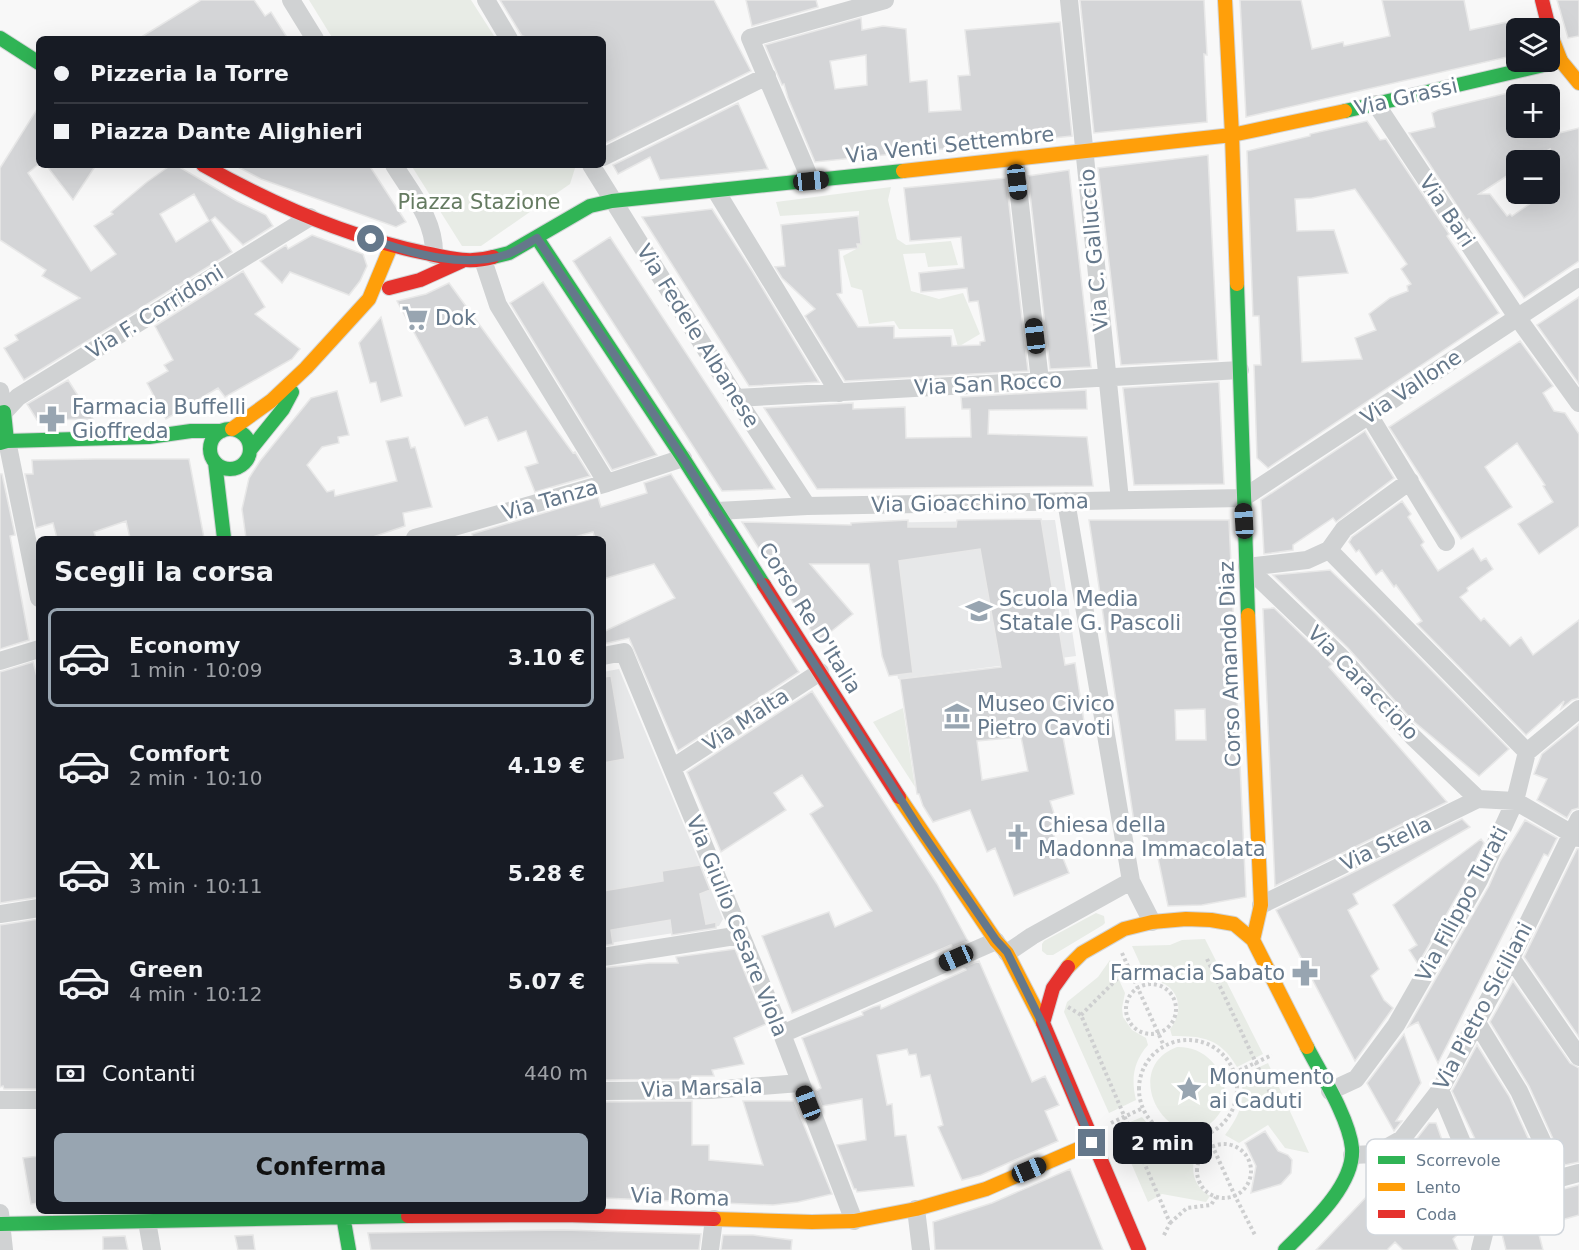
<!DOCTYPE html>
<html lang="it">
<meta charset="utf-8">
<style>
body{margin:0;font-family:"DejaVu Sans",sans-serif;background:#242831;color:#f1f3f6;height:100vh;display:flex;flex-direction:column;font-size:22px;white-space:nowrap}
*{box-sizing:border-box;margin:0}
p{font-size:20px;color:#9ea1a6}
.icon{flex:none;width:33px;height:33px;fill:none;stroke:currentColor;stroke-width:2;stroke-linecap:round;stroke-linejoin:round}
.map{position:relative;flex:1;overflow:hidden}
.details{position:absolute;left:36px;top:536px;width:570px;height:678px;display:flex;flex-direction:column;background:#171b24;border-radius:9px;box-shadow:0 6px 24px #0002}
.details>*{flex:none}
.hud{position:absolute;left:36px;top:36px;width:570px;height:132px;border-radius:9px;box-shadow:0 6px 24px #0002;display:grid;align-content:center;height:132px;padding:0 18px;background:#171b24}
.buttons{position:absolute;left:1506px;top:18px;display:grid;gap:12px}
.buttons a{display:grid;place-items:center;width:54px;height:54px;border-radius:9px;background:#171b24;box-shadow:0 6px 24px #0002;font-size:30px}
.end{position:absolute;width:27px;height:27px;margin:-14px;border:8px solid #65788b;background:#fff;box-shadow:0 0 0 3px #fff}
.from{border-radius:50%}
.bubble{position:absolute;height:42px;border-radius:9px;background:#171b24;box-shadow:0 6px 24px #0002;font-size:20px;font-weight:700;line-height:42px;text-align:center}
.car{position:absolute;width:18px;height:36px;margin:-18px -9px;border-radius:8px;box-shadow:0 0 4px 2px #0007;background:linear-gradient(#222 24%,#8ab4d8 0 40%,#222 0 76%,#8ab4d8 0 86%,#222 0)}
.hud b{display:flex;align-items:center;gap:21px;height:57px;font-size:22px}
.hud b+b{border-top:2px solid #363941}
.hud i{width:15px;height:15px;background:#f1f3f6}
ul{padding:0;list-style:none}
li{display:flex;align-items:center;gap:18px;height:99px;margin:0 12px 9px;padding:0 6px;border:3px solid transparent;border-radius:9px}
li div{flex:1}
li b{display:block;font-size:22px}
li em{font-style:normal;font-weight:700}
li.selected{border-color:#98a5b1}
li>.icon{width:54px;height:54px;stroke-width:1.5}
h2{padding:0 18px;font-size:27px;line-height:72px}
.pay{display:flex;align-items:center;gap:15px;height:66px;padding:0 18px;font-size:22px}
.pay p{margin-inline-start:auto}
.action{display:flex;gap:12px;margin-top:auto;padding:12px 18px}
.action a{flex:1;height:69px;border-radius:9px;background:#98a5b1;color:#111;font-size:24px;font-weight:700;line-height:69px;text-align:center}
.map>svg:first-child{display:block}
</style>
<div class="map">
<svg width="1579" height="1250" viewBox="0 0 1579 1250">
<rect width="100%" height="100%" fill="#f8f8f8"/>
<path fill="#e7e8e9" d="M1055,520l21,136 -178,23 -15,-113h-14l-4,-43z
M619,669l104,250 -4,7 -116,18v-272z"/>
<path fill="#e8ece6" d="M309,0h162l25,39h-163z
M411,165h165l-6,19 -89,62h-19z
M891,187l-3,13 9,39 9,6 45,-4 7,24 -30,2 -3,-14 -22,1 8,37 28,8 24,-6 17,41 -22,13 -5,-18h-54l-5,-8 -25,3 -7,-34 -11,-3 -8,-31 15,-8 1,-37 -79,5 -4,-14z
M903,708l12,79 -42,-65z
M1096,913l8,3 1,7 -2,2 -50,30h-6l-5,-4v-7l2,-3z
M1205,939l58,115 -26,13c-17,-29 -34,-31 -65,-31l-2,-7c17,-20 7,-50 -22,-48l-16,-35 38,-1 12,-5z
M1110,960l15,33 -3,15 1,9 9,13 14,8 2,7c-15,17 -17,34 -12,55l-27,13 -45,-101 3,-10 31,-25z
M1177,1047c26,-1 47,20 48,46 1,11 -5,22 -13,29 -43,35 -94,-53 -35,-75z
M1268,1063l41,90 -24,-5 -17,-23 -29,18 -14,-8c14,-19 22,-35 15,-59z
M1142,1117c15,20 36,27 60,31 -15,15 -10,38 8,48l-4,6 -44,-8 -14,8 -32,-74z"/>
<path fill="#d4d5d7" stroke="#e8e8e8" stroke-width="1.5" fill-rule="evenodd" d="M201,0h53l11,16 6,-4 17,27h-150z
M500,0h214l37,71 -147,73 -1,-105h-68l-13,-3z
M746,0h70l2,7 -66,19z
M1080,0h124l3,55 -3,-1 3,68 -113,11z
M1240,0h61l11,49 31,-7 1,4 46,-10 -8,-36h82l6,30 46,-10v35l-270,62z
M1557,0h22v36l-11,2z
M861,18l1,12 21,-4 23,3 4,53 17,-2 2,32 32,-2 -3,-34 12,-1 -5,-45 95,-8 12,114 -257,26 -27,-64 -4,-14 -2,1 -17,-40zM866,55l1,30 -32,4 -5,-28z
M1516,91v37h42l1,5 20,-5v133l-55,37 -55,-79 -2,2 -58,-88 26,-6 -3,-14 6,-3zM1550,149v45h-6l-32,22 -2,-2 -3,2 -17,-22h-11l37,-24v-10h15z
M738,103l30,66 -108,11 -10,-23 -32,17 -5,-9z
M39,106v58l-11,9 63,98 25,-17 -22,-28 19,-12 -2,-2 36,-30 24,-17h5l61,36 29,14 7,11 -30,19 -28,-28 -4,3 21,32 -208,128 -20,-32 14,-8 -3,-5 65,-37 -38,-22 4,-6 -46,-30v-72zM194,194l15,27 -33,21 -16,-28z
M1367,121l13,19 6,-1 63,95 -2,2 52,77 -231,155 -11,-10 -3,-93h7l-2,-49h-6l-6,-165 63,-15v-2zM1355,189l52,75 -6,5 10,15 -4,2 1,5 -18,7 -21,16 7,16 -21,8 7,21 -60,3 -4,-85 50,-4 -14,-43 -37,1 -2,-32 17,-1z
M1208,155l10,205 -97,5 -23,-197z
M46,165h50l-23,35z
M234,165h135l37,57 -10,5 -135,-48z
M1069,170l22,197 -41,2 -22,-193z
M1006,178l22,193 -183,10 -40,-65 10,-7 -33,-31 -7,-11 10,-1 -4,-41 77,-9 3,28h-4l1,4 -19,2 3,43 -5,1 21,33 36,-1v12l57,-2 1,10 28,-1v-3l5,-1 -7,-40 -9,1 -2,-14 -46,4 -2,-19 45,-5 -3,-31 -51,4 -6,-53z
M712,209l40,62 67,111 -70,4 -107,-169z
M312,235l51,19 4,12 -7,15 -11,14 -59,-23 -8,11 -22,-22 26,-16 2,4z
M610,237l165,252 -53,2 -149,-230z
M243,271l22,36 -10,7 45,35 -8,10 -67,38 -7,-9 -52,31 -19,-36 21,-12 -4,-6 9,-5 -18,-34z
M543,282l114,173 -45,15 -102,-167z
M449,283l124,170 2,-1 15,24 -55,16 -10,-25 13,-4 -12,-32 -28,10 -11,-24 -22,9 -68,-125 29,-7z
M1579,297v87l-42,-59z
M381,317l21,79 -21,6 -5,-20 -6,1 -11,-40z
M1520,341l33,45 -10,7 11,18 11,2 14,21v92l-40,28 -21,-30 35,-22 -10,-16 2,-1 -28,-42 -32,24 27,40 -51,32 -72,-112z
M68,380l25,39 -56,1 -10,-16z
M1219,382l5,102 -90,1 -11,-97z
M1086,390l1,19 -98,1 -1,24 99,3 6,49 -276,3 -53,-81 89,-5v6l52,-2 1,31 65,-1 -1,-28h-8l-1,-12z
M337,391l12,44 -11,2 1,6 -17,4 -15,18 20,27 7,-2 1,6 62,-15 -11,-40 22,-4 3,11 4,-1 17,60 -29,6 2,13 -35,12h-124l-4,-29 7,-31 11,-17 51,-63z
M1365,431l29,47 -58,44 -3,-4 -40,27v5l-29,4 -3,-54z
M95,459h94l15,79h-74l-4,-17 -32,11 2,6h-39l-4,-15 -17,5 -11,-54h8l-1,-14z
M0,474h2l13,61 -5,1 19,104 -29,9z
M671,474l128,198 -121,79 -49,-113 -26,6v-12l72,-34 -21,-34 -51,15v-41h-8l-2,-6 -22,6h-98l-1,-4 126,-37 3,10 46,-14 -3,-10z
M1402,501l9,13 -3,3 16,25 -3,3 17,26 35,-23 8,13 5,-3 7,11 -26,19 1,3 -8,6 21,24 3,-3 26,28 11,-9 12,18 46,-35v78l-7,2 -11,9 3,-8 -38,34 -109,-111 5,-3 -26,-36 -2,2 -12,-17 -6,5 -17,-25 -3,2 -7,-10 3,-5z
M1041,519l24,146 10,-2 10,65 -23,4 12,62 -24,7 7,22 -7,3 19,47 -55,23 -19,-48 -8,4 -17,-42 -37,12 -10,-16 -4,-12h-2l-17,-115 101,-12 -21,-118 -81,12 14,112 -24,3 -7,-20 -13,-92h-59l43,50 -35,28 -76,-120 109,3v-2l57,-3v7h48l1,-7zM1021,737l7,34 -46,9 -5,-39z
M1089,520h140l17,377 -44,8 -34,1 -10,-48 -24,-36zM1205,709l1,31h-30l-1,-30z
M1330,570l45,43 134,136 -30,27 -67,-56 -64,-72 -75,-73z
M1274,608l58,56 -3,3 118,135 -172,84 -12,-277z
M33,662l6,22v213l-39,6v-231z
M611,676l14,83 -22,4v-86z
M812,691l125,193 31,57 -15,6 -2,-2 -159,68 -30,-77 67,-24 6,15 37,-16 -62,-97 13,-8 -21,-31 -28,18 12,17 -65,42 -34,-80z
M1579,724v84l-7,2 -5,8 -30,-18 10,-21 -13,-5 8,-20z
M1462,819l8,8 -117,67 5,10 -10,6 31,59 -8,7 13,24 9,8 -38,53 -79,-151z
M1525,820l32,18 -9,18 -4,-2 -106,209 -20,-41 -10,5 81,-141 11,-25z
M1481,839l3,4 -15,32 -51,89 -9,-14 8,-5 -24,-40z
M1577,849h2v188l-55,-80z
M700,865l10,25 -10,4 6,30 10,-2v6l-44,7 -2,-15 -59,10 2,14 -10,2v-55l60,-10 -1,-10z
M39,919v22l-2,1 2,18v64l-2,1 2,64h-35l-1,-3 -3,1v-162z
M735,949l31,75 -32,14 10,26 -32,6 2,6h-22v3l-89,1v-112l46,-5h29l-2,-6z
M979,961l53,121 13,-6 14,29 -14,6 13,30 -77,34 -19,5 -24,-53 5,-2 -13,-50 -9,2 -5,-23 -7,1 -2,-6 -30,6 10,50 5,-1 3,32 11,-1 8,51 -57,6 -1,-3h-2l-17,-44 29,-5 -4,-41 -40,7 -6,-15 5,-3 -19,-50 61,-23 -1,-3 11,-5 7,-2 1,4 85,-39 -2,-3z
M1513,981l57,82 9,5v94l-14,3 -36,-79 -39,-64z
M1404,1034l17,49 -25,38h6l-8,10 -27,-48z
M1477,1045l32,51 34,75 -51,14 -16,-44 -24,-50z
M692,1101v44h17v15l54,5 -20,-64h51l38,93 -34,8 -25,3 -170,-7v-96z
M1429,1123h7l35,99 -18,17 5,11h-55l-8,-8 -8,8h-71l72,-76 17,-24 6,-4z
M1265,1131l13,20 10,4 4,5 -1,13 -10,11 -30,9 5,-27 -11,-23z
M39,1156v47l-8,1 -8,-46z
M1070,1169l33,81h-168l-2,-28 59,-19z
M1579,1185v30l-42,12 6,23h-37l-7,-28 -1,-16z
M563,1230l138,4 -2,16h-328l-3,-17z
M253,1235l2,15h-17l-3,-14z
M723,1235h30l39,5 -1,10h-70z
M125,1236l3,14h-25v-13z"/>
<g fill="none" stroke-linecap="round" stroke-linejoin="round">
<g stroke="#d3d5d7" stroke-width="16">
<path id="fast" d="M0,38l39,25
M1345,111l216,-50
M537,238l146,220 81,127
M493,257l16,-4 81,-47 22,-5 291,-30
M1237,284l11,331
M0,413l4,-1 3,29
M210 449a20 20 0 1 1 40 0a20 20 0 1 1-40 0Z
M0,443l7,-2 142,-4 42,-6h31
M250,450l33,-41 9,-17
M215,462l9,76
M342,1210l7,40
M0,1224l408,-8
M1285,1250c24,-24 70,-65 67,-102 -3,-30 -31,-74 -45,-101"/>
</g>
<g stroke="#d3d5d7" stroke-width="16">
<path id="slow" d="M1225,0l7,135 5,149
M1550,33l11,28 18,22
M903,171l329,-36 113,-24
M232,429l39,-28 35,-33 63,-69 22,-53
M1248,615l13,290 -8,35
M899,797l97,144 11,12 36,70
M1068,967l14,-14 42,-24 28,-7 34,-3 25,1 23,4 19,16 54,107
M714,1219l98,3 42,-1 62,-12 70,-20 106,-46"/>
</g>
<g stroke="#d3d5d7" stroke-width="16">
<path id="jam" d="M1542,0l7,28
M203,165c69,39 144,72 222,88 23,5 44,11 68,4
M389,288l31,-8 42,-19
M764,585l135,212
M1068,967l-15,21 -10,35 96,227
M408,1216l155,-1 151,4"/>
</g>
<path stroke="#cecfd0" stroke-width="4" stroke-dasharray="3 3" stroke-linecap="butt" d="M1122,953l42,93
M1207,959l67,142
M1126 1009a25 25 0 1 1 50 0a25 25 0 1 1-50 0Z
M1068,1007l13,8 89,208 -7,14
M1081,1015l48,-48
M1139 1089a49 49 0 1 1 98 0a49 49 0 1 1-98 0Z
M1234,1073l38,-18
M1111,1123l32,-15
M1207,1134l28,62 20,39
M1197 1171a27 27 0 1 1 54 0a27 27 0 1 1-54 0Z
M1170,1223l17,-15 24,-3 5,-8"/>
<path stroke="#d0d2d3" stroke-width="18" d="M291,0l24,39
M486,0l23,39
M1069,0l51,500
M1376,104l141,213 62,86
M603,157l164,-81
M1015,160l25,221
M394,165c18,29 41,55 40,90
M591,165l145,233 71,108
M811,181l-61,-143 135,-38
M716,191l123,202
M483,260l15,45 109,178
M0,391l4,21
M736,398l504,-28
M4,412l14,-15 292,-180
M1369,415l77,127
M7,441l32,157
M1066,501l65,380 21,41
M717,511l90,-5 436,-8 336,-221
M415,538l192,-55 76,-25
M1329,550l198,202
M1247,567l93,89 73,81 65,62
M1247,567l60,-7 22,-10 15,-21 66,-48
M603,656l21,-4 158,382 72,187
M0,661l39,-12
M672,768l148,-96
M1261,905l217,-106 37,2 64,37
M0,914l39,-6
M1007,953l25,-17 99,-55
M603,957l138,-22
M1511,958l68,99
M1476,1021l43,70 40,87
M782,1034l214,-93
M1440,1090l45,108 3,20 -8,32
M603,1091l108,-1 89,-7
M1330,1091l26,-12 40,-54 83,-145 36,-79 12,-49 52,-43
M0,1100h39
M1352,1155l23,-1 27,-15 38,-49 71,-132 68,-139
M1485,1198l94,-25
M916,1209l5,41
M145,1210l7,40
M0,1213l4,37
M710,1250l4,-31"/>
<use href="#fast" stroke="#30b455" stroke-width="14"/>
<use href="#slow" stroke="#ff9f0a" stroke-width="14"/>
<use href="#jam" stroke="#e5322d" stroke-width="14"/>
</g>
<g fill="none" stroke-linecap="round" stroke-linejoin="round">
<path stroke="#65788b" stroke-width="8" d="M371,239c41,15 95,30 137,15 10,-4 20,-11 29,-16l146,220 236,370 77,112 11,12 35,71 50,120"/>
</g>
<defs>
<g id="supermarket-bare" transform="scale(2.07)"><path d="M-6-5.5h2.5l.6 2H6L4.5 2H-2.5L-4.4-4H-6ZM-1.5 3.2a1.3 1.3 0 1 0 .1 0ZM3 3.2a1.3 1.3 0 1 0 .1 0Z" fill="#98a5b1" stroke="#fff" stroke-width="2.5" paint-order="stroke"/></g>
<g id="pharmacy-bare" transform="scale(2.07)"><path d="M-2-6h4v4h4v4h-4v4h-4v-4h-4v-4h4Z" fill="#98a5b1" stroke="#fff" stroke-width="2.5" paint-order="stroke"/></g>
<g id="school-bare" transform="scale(2.07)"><path d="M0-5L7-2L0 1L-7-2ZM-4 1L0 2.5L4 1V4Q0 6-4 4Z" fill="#98a5b1" stroke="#fff" stroke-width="2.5" paint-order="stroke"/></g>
<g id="museum-bare" transform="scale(2.07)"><path d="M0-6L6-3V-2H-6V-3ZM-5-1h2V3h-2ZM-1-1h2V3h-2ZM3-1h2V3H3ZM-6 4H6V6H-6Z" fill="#98a5b1" stroke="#fff" stroke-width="2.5" paint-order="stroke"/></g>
<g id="church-bare" transform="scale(2.07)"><path d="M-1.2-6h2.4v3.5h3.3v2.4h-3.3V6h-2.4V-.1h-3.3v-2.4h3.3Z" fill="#98a5b1" stroke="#fff" stroke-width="2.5" paint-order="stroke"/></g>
<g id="sight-bare" transform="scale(2.07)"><path d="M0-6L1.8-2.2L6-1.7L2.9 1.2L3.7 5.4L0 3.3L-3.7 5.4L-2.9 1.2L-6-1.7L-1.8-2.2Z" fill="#98a5b1" stroke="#fff" stroke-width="2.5" paint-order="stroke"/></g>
</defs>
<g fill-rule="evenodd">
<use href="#supermarket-bare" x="415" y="318"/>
<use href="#pharmacy-bare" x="52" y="419"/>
<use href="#school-bare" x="979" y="611"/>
<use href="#museum-bare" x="957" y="716"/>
<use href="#church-bare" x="1018" y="837"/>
<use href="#pharmacy-bare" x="1305" y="973"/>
<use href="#sight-bare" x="1189" y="1089"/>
</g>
<g text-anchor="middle" stroke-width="6" stroke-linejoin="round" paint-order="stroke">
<g font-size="21" fill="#65788b" stroke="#fff">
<text transform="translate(1406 97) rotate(-13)" y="7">Via Grassi</text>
<text transform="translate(950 145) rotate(-6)" y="7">Via Venti Settembre</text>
<text transform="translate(1447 211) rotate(56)" y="7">Via Bari</text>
<text transform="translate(1094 250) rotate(-95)" y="7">Via C. Galluccio</text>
<text transform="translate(155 312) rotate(-32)" y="7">Via F. Corridoni</text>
<text transform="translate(698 336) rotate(58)" y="7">Via Fedele Albanese</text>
<text transform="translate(988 384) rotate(-3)" y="7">Via San Rocco</text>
<text transform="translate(1411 387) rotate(-34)" y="7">Via Vallone</text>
<text transform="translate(550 500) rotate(-16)" y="7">Via Tanza</text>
<text transform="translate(980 503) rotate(-1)" y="7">Via Gioacchino Toma</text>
<text transform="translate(810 618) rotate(58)" y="7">Corso Re D'Italia</text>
<text transform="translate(1230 664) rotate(-92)" y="7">Corso Amando Diaz</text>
<text transform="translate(1363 683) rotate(46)" y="7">Via Caracciolo</text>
<text transform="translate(746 720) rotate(-33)" y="7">Via Malta</text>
<text transform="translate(1386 844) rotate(-26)" y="7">Via Stella</text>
<text transform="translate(1462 904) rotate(-62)" y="7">Via Filippo Turati</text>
<text transform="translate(737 926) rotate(68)" y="7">Via Giulio Cesare Viola</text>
<text transform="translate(1483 1006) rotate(-62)" y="7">Via Pietro Siciliani</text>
<text transform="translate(702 1088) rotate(-2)" y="7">Via Marsala</text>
<text transform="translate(680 1197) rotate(2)" y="7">Via Roma</text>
</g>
<g font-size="21" fill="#657b61" stroke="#fff">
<text x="479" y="209">Piazza Stazione</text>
</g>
<g font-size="21" fill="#65788b" stroke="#fff" text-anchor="start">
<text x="435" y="325">Dok</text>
<text x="72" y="414">Farmacia Buffelli<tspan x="72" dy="24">Gioffreda</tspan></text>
<text x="999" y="606">Scuola Media<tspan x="999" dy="24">Statale G. Pascoli</tspan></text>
<text x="977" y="711">Museo Civico<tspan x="977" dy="24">Pietro Cavoti</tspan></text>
<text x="1038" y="832">Chiesa della<tspan x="1038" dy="24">Madonna Immacolata</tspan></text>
<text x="1285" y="980" text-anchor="end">Farmacia Sabato</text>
<text x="1209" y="1084">Monumento<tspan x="1209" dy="24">ai Caduti</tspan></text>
</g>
</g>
<rect x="1366" y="1139" width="198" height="96" rx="9" fill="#fff" stroke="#d1d6dc" stroke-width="1.5"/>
<rect x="1378" y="1156" width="27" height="8" fill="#30b455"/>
<rect x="1378" y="1183" width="27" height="8" fill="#ff9f0a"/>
<rect x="1378" y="1210" width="27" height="8" fill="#e5322d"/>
<g font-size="16" fill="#65788b">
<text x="1416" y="1166">Scorrevole</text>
<text x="1416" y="1193">Lento</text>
<text x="1416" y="1220">Coda</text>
</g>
</svg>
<div class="buttons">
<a><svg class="icon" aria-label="layers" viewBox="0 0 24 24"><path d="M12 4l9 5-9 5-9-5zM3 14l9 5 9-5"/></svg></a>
<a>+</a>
<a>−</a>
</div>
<i class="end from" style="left:371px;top:239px"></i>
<i class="end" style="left:1092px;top:1143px"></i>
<div class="bubble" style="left:1113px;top:1122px;width:99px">2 min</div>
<i class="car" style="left:811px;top:181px;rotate:84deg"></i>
<i class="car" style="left:1017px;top:182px;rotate:173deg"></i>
<i class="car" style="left:1035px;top:336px;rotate:353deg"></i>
<i class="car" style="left:1244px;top:521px;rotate:357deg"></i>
<i class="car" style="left:956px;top:958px;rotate:246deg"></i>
<i class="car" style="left:808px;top:1103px;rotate:339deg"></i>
<i class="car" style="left:1029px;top:1170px;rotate:67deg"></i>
<div class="hud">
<b><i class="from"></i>Pizzeria la Torre</b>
<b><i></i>Piazza Dante Alighieri</b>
</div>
<section class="details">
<h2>Scegli la corsa</h2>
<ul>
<li class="selected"><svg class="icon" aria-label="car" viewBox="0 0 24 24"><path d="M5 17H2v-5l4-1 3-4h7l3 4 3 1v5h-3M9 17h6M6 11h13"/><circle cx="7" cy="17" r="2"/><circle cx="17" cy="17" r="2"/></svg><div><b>Economy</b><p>1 min · 10:09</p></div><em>3.10 €</em></li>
<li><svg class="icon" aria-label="car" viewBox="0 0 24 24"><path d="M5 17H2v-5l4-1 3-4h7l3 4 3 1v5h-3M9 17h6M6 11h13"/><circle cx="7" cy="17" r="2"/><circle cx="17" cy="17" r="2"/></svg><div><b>Comfort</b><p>2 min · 10:10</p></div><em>4.19 €</em></li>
<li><svg class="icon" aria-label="car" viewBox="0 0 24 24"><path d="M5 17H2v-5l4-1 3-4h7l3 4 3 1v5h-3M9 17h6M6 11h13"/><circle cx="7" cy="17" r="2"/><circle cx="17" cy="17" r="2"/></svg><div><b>XL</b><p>3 min · 10:11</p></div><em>5.28 €</em></li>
<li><svg class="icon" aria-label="car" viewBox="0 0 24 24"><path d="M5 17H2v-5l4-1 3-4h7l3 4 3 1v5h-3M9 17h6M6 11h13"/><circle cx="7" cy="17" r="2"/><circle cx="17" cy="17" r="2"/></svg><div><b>Green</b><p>4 min · 10:12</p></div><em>5.07 €</em></li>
</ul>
<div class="pay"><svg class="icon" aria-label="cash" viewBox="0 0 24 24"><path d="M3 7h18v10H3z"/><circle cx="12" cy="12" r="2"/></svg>Contanti<p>440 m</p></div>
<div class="action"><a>Conferma</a></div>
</section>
</div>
